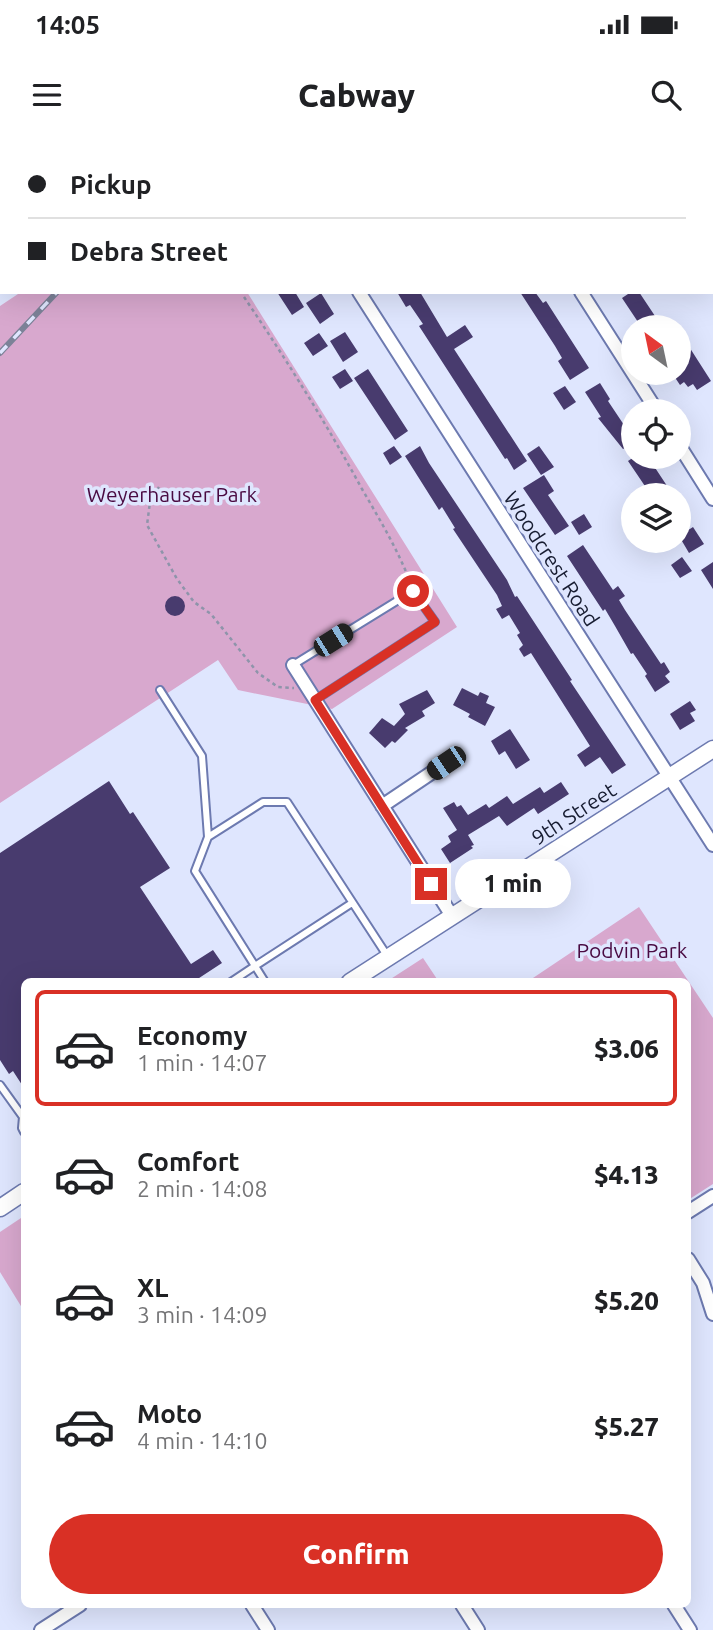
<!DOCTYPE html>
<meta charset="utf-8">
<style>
body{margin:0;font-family:Ubuntu,sans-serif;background:#f6f6f6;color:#202124;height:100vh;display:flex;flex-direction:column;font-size:26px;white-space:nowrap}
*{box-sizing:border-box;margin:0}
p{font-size:23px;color:#757577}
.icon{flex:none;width:38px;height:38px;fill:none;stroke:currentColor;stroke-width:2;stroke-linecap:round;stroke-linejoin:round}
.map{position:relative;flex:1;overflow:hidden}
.panel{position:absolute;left:21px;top:838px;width:670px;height:630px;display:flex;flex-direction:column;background:#fff;border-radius:10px;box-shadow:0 7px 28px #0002}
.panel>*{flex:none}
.guide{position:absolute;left:0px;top:0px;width:714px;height:154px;box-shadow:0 7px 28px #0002;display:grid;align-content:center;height:154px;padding:0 28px;background:#fff}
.needle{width:46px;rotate:327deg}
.buttons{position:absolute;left:621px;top:175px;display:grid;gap:14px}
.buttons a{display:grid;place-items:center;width:70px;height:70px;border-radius:50%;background:#fff;box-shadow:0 7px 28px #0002;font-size:35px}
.end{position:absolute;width:32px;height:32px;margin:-16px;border:9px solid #d93025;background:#fff;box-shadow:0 0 0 4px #fff}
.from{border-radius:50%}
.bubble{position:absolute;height:49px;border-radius:24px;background:#fff;box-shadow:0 7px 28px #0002;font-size:23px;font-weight:800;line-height:49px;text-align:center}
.car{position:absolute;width:21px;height:42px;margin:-21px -10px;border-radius:9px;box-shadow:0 0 5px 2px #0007;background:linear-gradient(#222 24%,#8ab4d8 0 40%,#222 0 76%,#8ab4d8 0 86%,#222 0)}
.guide b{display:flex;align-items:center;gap:24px;height:66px;font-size:26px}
.guide b+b{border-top:2px solid #e0e0e0}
.guide i{width:18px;height:18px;background:#202124}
ul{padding:12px 0 0;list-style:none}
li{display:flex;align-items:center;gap:21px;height:116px;margin:0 14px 10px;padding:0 14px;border:4px solid transparent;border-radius:10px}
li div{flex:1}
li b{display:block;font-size:26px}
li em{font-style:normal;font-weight:800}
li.on{border-color:#d93025}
li>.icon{width:63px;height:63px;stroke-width:1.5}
.primary-button{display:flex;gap:14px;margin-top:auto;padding:14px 28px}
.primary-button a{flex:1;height:80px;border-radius:42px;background:#d93025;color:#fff;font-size:28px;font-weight:800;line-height:80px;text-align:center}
.status{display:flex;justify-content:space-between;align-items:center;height:49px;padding:0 35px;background:#fff;direction:ltr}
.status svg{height:19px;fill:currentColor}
header{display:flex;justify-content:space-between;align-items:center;height:91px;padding:0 28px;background:#fff;font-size:32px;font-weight:800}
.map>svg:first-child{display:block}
</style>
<div class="status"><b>14:05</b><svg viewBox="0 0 49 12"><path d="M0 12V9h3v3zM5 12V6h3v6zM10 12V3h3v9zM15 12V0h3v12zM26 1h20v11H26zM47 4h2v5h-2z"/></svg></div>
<header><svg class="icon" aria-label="menu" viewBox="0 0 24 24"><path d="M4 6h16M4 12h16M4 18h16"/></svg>Cabway<svg class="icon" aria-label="search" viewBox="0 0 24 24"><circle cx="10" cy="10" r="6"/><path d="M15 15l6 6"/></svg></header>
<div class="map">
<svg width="713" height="1490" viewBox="0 0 713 1490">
<rect width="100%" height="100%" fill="#dfe6fe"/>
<path fill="#d8a8ce" d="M21,152h226l210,335 -125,82 -94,-19 -20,-30 -218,143v-497z
M639,767l74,111v166l-25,16v-218h-161z
M423,818l16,24h-53z
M24,1076v95l-24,-39v-40z"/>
<path fill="#483b6e" d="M277,152h18l9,15 -12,8z
M397,152h23l27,45 18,-12 8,12 -19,12 73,112 -13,9 -7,-12 -2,1 -86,-133 4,-2 -13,-19 -4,2z
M520,152h15l8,11 3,-2 43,67 -19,12 -12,-19 4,-3 -7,-12z
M631,152h8l16,24 -15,9 -18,-27z
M321,153l13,21 -14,10 -14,-21z
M679,191l32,50 -14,9 -4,-6 -5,3 -4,-5 -4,3 -8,-12h7z
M345,192l13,20 -15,10 -13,-21z
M319,193l9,13 -15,10 -9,-13z
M345,229l8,12 -13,8 -8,-12z
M368,229l40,62 -13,9 -41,-62z
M600,243l10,16 -2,2 16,24 2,-2 8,11v8l-11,7 -25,-31 3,-1 -16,-25z
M565,246l11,16 -12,8 -11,-17z
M394,306l8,11 -12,8 -7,-12z
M420,306l9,17 78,117 8,17 2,-1 55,84 -2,1 56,84 -14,9 -12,-17 -15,10 -8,-12 13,-9 -59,-93 -7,4 -5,-8 4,-4 -6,-10 3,-2 -11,-18 -7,4 -6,-10 6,-3 -5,-11 -44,-66 2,-1 -13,-21 -3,3 -34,-54z
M539,306l15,21 -13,8 -14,-21z
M634,317h14l25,38h-22l-23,-34z
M544,335l10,16 -6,4 21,31 -14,9 -32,-47z
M584,374l8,13 -13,8 -8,-13z
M693,387l11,17 -15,9 -10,-17z
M583,405l30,45 5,-4 7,10 -6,4 6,10 36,54 3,-2 6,10 -5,4 5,6 -15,10 -10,-16 2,-2 -14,-21 -2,1 -16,-28 -10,-17 -2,2 -36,-55z
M682,417l10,14 -12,7 -9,-13z
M713,422v27l-12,-19z
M165 466a10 10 0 1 1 20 0a10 10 0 1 1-20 0Z
M462,548l16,8 2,-4 9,4 -3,7 9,4 -10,19 -17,-9 2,-3 -17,-9z
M427,550l8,13 -13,8 3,5 -20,12 3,2 -13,13 -3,-2 -7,7 -16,-15 13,-15 12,8 11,-12 -6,-10z
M690,561l6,9 -6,3 5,8 -15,9 -10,-16z
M510,589l20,31 -14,9 -11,-18 -6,4 -8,-14z
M109,641l21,33 3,-2 37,56 -30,19 51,77 22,-14 9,13 -29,19h-169v106l-11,-17 -4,3 -9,-14v-207z
M561,642l8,12 -31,20 -4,-6 -27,18 -8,-10 -31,19 6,10 -3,1 2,2 -23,15 -9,-14 10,-7 -3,-6 9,-6 -14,-22 11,-6 3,5 4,-2 7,10 18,-11 3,4 18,-12 6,8 27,-17 4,6z"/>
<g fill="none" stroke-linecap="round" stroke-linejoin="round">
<g stroke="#6d7ab0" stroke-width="10">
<path id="service" d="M293,525l120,-74 22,31 -120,78
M160,550l42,66 6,81 -13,34 60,95 97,-63
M208,697l55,-35h24l101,155
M231,842l24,-16 10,16
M0,945l23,32 -1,11 2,4"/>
</g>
<g stroke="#6d7ab0" stroke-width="16">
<path id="minor" d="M262,0l1,2
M484,0l1,2
M704,0l1,2
M66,2l2,-2
M712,12l1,2
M0,44l2,-1
M359,152l354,553
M581,152l76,119
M679,305l34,54
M293,525l159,251
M382,666l64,-43
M688,1072l25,-16
M688,1119l15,24 10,31
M252,1465l16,25
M462,1465l16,25
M674,1465l16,25
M41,1490l39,-25"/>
</g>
<g stroke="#6d7ab0" stroke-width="19">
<path id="tertiary" d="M350,842l363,-233
M0,1068l24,-16"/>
</g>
<path stroke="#8e94aa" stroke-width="2.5" stroke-dasharray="3.5 3.5" stroke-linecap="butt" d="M225,2l3,-2
M244,157c42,62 82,126 118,192 18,31 36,61 49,95
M159,347l-9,15 -3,23 30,54 17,23 17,12 47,59 20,14 16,1"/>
<use href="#service" stroke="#fff" stroke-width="6"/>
<use href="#minor" stroke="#fff" stroke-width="12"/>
<use href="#tertiary" stroke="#fff" stroke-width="16"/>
<g stroke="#7c8298" stroke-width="6">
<path id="rail" d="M199,2l1,-2
M0,213l57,-61"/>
</g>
<use href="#rail" stroke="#dfe6fe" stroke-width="3.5" stroke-dasharray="10" stroke-linecap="butt"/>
</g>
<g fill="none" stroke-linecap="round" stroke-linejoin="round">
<path stroke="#d93025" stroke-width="9" d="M413,451l22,31 -120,78 116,184"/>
</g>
<g text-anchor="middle" stroke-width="7" stroke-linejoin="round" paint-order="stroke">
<g font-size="21" fill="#490a42" stroke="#dfe6fe">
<text x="172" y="362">Weyerhauser Park</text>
<text x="632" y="818">Podvin Park</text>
</g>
<g font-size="21" fill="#171c31" stroke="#dfe6fe">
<text transform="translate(551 419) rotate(57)" y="7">Woodcrest Road</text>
<text transform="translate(574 674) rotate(-33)" y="7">9th Street</text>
</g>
</g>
</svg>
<div class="buttons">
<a><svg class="needle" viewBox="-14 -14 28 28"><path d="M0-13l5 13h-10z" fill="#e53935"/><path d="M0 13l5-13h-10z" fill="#757577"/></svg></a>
<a><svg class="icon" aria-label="locate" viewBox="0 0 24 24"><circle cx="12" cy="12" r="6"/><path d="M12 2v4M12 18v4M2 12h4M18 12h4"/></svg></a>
<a><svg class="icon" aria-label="layers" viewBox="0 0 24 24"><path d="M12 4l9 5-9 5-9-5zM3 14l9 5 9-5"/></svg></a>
</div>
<i class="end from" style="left:413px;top:451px"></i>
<i class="end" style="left:431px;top:744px"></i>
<div class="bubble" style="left:455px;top:719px;width:116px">1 min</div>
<i class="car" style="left:333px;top:500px;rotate:58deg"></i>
<i class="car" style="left:446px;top:623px;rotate:236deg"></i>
<div class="guide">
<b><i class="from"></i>Pickup</b>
<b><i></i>Debra Street</b>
</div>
<section class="panel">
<ul>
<li class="on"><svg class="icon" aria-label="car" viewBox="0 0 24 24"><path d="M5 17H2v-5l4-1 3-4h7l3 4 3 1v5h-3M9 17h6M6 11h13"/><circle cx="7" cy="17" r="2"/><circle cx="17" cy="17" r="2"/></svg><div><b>Economy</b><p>1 min · 14:07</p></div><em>$3.06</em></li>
<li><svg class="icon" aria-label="car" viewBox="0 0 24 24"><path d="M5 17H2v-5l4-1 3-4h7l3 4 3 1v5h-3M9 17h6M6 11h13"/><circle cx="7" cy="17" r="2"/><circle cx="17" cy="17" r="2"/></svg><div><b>Comfort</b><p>2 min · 14:08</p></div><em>$4.13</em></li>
<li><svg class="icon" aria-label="car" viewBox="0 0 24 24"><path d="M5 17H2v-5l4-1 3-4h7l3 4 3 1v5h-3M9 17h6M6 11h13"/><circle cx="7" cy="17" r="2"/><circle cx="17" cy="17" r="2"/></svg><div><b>XL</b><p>3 min · 14:09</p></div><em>$5.20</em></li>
<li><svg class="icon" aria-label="car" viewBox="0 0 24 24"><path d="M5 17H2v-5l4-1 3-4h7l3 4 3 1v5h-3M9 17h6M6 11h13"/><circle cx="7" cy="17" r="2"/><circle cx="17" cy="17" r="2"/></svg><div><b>Moto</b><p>4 min · 14:10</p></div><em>$5.27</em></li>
</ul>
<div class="primary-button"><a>Confirm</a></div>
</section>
</div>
